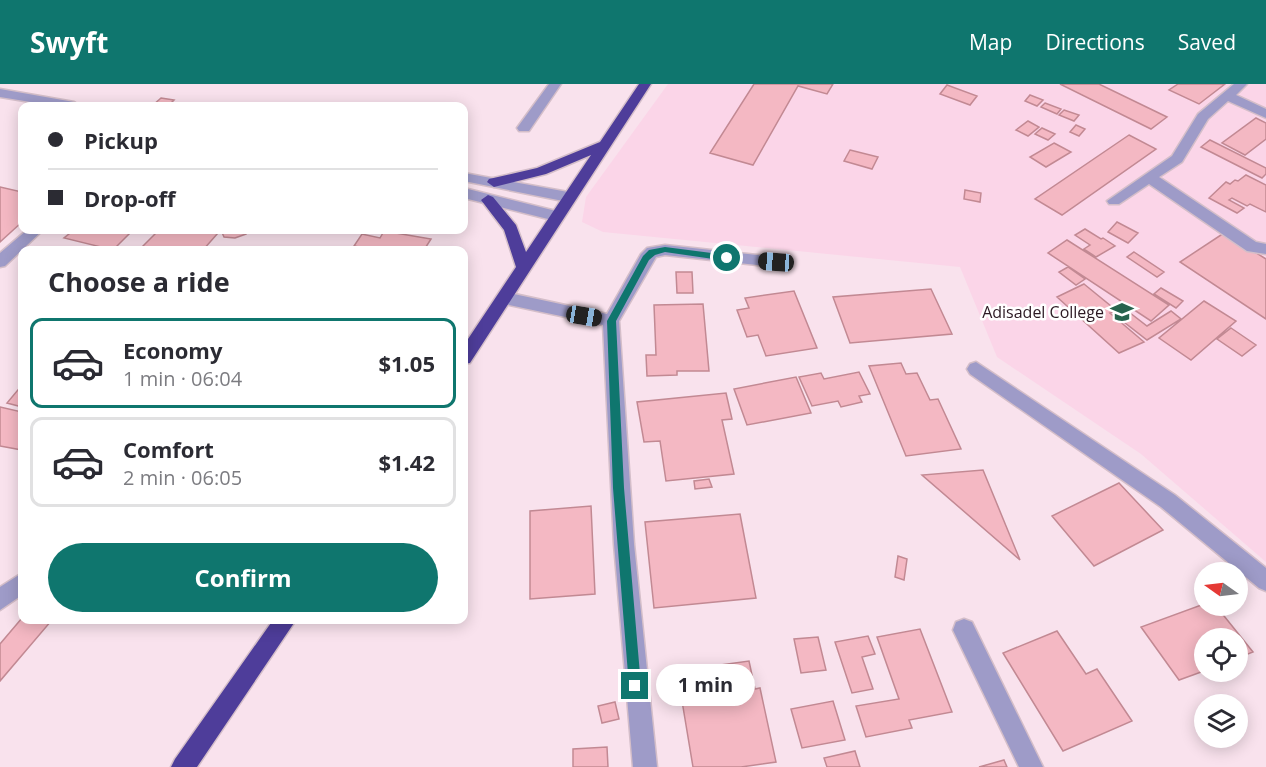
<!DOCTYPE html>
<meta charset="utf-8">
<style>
body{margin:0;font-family:"Open Sans",sans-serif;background:#f2f2f3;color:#2b2b33;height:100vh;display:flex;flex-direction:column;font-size:22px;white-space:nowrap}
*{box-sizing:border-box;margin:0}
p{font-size:20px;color:#7c7c81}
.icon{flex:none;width:33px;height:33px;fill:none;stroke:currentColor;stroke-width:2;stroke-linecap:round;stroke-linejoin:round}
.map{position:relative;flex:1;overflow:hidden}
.panel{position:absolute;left:18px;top:162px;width:450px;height:378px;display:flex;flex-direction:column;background:#fff;border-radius:12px;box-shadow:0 3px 15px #0003}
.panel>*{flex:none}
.guide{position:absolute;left:18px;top:18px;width:450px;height:132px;border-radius:12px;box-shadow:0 3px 15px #0003;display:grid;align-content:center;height:132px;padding:0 30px;background:#fff}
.needle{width:39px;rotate:284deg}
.controls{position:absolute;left:1194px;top:478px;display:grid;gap:12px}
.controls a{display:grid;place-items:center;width:54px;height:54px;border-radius:50%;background:#fff;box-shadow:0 3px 15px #0003;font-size:30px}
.end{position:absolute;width:27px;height:27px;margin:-14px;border:8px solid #0f766e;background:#fff;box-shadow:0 0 0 3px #fff}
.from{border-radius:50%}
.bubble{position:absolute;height:42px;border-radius:21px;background:#fff;box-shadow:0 3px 15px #0003;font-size:20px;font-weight:700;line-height:42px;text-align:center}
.car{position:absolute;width:18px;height:36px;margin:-18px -9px;border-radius:8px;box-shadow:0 0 4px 2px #0007;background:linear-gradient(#222 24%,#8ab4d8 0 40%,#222 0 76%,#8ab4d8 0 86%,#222 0)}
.guide b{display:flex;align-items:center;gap:21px;height:57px;font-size:22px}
.guide b+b{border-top:2px solid #e1e1e2}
.guide i{width:15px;height:15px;background:#2b2b33}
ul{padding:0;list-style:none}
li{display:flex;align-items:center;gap:18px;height:90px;margin:0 12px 9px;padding:0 18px;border:3px solid #e1e1e2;border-radius:12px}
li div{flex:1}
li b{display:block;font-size:22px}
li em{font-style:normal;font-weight:700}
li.current{border-color:#0f766e}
li>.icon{width:54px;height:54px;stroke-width:1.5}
h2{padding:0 30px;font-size:27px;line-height:72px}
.button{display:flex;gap:12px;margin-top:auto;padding:12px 30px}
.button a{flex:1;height:69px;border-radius:36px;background:#0f766e;color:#fff;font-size:24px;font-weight:700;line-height:69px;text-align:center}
header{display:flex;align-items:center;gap:36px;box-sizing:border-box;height:84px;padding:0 30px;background:#0f766e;color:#fff}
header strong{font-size:28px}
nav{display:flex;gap:33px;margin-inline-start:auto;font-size:21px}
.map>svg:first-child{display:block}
</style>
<header>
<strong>Swyft</strong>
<nav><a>Map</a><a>Directions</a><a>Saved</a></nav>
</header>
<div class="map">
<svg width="1266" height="683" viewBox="0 0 1266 683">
<rect width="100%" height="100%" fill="#f9e2ed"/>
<path fill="#fbd5e8" d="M668,0h598v478l-125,-108 -144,-97 -37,-90 -357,-35 -21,-10 4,-25z"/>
<path fill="#f4b8c3" stroke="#c28993" stroke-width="1.5" d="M754,0h79l-6,10 -29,-8 -45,79 -43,-12z
M1060,0h39l68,33 -16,12z
M1178,0h47l-26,20 -30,-14z
M947,1l30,11 -7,9 -30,-11z
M1030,11l13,5 -6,6 -12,-5z
M161,14l13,2 -6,6h-16z
M1045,19l16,6 -4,5 -16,-7z
M1064,26l15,5 -5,6 -15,-6z
M1256,34l10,5v16l-21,16 -23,-12z
M1028,37l11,6 -11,9 -12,-6z
M1076,41l9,4 -6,7 -9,-4z
M1042,44l13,6 -7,6 -13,-6z
M1129,51l27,14 -94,66 -27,-16z
M1210,56l56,28v6l-4,4 -61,-31z
M1054,59l17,9 -25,15 -16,-10z
M850,66l28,7 -6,12 -28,-8z
M1246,91l20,10v27l-16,-8 -3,2 -15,-8 -3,2 15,8 -7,5 -28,-15 17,-16 4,2 5,-4 3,1z
M0,103l22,5v30l-22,20z
M965,106l16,3 -1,9 -16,-3z
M1117,138l21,11 -10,10 -20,-11z
M1085,145l16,10 2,-1 12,8 -19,11 -12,-8 6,-4 -15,-10z
M74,146h28l13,2 2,-2h6l9,1 -19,19 -49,-12z
M159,146h43l16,3 -15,17h-64z
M221,146h29l-4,4 -11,4 -11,-1z
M384,147l47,8 -7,11h-50l-20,-4 8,-12 18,4z
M1224,149l42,26v60l-86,-57z
M1067,156l102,65 -18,16 -103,-68z
M1134,168l30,20 -7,5 -30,-20z
M1068,183l17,12 -9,6 -17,-13z
M676,188h16l1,21h-16z
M1084,200l33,27 -7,2 34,29 -25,11 -62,-56z
M1161,204l22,13 -7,7 -22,-14z
M931,205l21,45 -102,9 -17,-46z
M794,207l23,57 -51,8 -8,-21 -11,2 -10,-27 12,-2 -4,-10z
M1204,217l32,20 -45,39 -32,-22z
M703,220l6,67h-32v4l-30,1 -1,-21h10l-2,-50z
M1125,225l22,17 24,-15 10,8 -34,21 -32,-25z
M1231,244l25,17 -14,11 -25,-17z
M901,279l5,11 11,-1 13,27 8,-1 23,50 -55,7 -37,-90z
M859,288l11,22 -11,2 3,6 -21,5 -3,-6 -26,5 -13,-29 22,-4 3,6z
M796,293l15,36 -64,12 -13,-36z
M22,301v22l-15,-4z
M726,309l6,26 -10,1 12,54 -68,7 -6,-40 -16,1 -7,-40z
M0,323l22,5v38l-22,-4z
M983,386l37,90 -98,-85z
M709,395l3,8 -17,2 -1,-8z
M1119,399l44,47 -69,36 -42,-50z
M591,422l4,88 -65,5v-88z
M740,430l16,84 -102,10 -9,-86z
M898,472l9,3 -3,21 -9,-3z
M1204,520l12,2 37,46 -15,6v-19h-34v32l-25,9 -38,-53z
M22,534l30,2 -52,61v-37z
M920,545l32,83 -43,8 3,8 -46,9 -10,-31 43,-7 -22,-62z
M1057,547l29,43 11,-5 35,52 -69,30 -60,-98z
M868,552l7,18 -13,3 11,32 -21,4 -17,-51z
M818,553l8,33 -25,3 -7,-34z
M749,577l6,28 5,-1 16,74 -35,5h-48l-16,-96z
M833,617l12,39 -43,8 -11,-39z
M615,618l4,17 -17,4 -4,-17z
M607,663l1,20h-35v-18z
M855,667l5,16h-33l-3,-9z
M1004,676l3,7h-28z"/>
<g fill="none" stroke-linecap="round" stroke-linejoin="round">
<g stroke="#d4bec9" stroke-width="3">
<path id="street" d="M549,0h12l-32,47h-10l-2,-3z
M1234,0h13l-11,11 30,14v9l-38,-17 -20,18 -26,43 -23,15 97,65 10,2v10l-19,-3 -98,-67 -30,20h-10l-2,-3 65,-45 26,-42z
M0,5l74,13 6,4h-25l-55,-9z
M464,89l104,19 7,5 -7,5 -104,-21z
M464,104l92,23 7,5 -7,5 -92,-23z
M27,146h16l-38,36 -5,1v-14z
M665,161l111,12 5,1 3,4 -3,4 -5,1 -111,-12 -9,2 -37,64 15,223 23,223h-24l-19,-223 -11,-219 -98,-21 -6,-2 -2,-4 2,-4 6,-2 102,22 34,-60 6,-6z
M976,278l199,133 91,73v23l-7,-3 -98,-81 -191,-133 -3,-5 3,-5z
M22,489v22l-22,15v-23z
M964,535l8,3 71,145h-24l-66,-137 3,-8z"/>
</g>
<g stroke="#d4bec9" stroke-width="3">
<path id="highway" d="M639,0h12l-181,279 -6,1v-19l52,-78 -12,-37 -23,-30 7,-5 5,2 23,28 10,27 65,-97 -45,19 -52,13 -7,-5 2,-3 48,-11 63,-26z
M273,536h23l-99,147h-26l4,-8z"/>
</g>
<use href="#street" fill="#9e9bc8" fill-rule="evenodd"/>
<use href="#highway" fill="#4e3d9a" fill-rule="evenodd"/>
</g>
<path fill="#0f766e" d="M665,163l62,8 4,3 -4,3 -62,-9 -10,3 -6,5 -33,61 8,167 17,198 -6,6 -6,-6 -16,-198 -6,-167 36,-65 6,-6z"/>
<defs>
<g id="school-bare" transform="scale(1.8)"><path d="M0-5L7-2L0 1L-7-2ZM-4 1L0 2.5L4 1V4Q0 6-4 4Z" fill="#27634e" stroke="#fff" stroke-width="2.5" paint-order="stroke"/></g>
</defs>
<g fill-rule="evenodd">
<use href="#school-bare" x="1122" y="228"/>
</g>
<g text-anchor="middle" stroke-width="5" stroke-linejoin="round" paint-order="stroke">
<g font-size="16" fill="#2c1923" stroke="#fff" text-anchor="end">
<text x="1104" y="234">Adisadel College</text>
</g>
</g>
</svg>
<div class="controls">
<a><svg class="needle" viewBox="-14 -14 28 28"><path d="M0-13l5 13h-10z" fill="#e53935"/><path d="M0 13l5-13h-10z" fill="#7c7c81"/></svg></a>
<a><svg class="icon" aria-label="locate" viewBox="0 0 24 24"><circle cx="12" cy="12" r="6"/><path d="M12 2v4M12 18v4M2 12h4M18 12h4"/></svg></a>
<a><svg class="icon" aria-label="layers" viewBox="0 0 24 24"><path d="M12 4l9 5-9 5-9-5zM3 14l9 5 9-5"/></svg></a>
</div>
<i class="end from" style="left:727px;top:174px"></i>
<i class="end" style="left:635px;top:602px"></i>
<div class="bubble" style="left:656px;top:580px;width:99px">1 min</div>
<i class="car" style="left:776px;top:178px;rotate:274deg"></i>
<i class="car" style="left:584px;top:232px;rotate:99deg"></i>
<div class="guide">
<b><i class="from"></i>Pickup</b>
<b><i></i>Drop-off</b>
</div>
<section class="panel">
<h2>Choose a ride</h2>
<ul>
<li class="current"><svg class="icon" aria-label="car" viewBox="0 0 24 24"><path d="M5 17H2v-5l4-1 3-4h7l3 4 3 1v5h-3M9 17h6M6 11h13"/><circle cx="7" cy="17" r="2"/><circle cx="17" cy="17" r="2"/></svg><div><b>Economy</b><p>1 min · 06:04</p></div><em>$1.05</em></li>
<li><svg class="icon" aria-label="car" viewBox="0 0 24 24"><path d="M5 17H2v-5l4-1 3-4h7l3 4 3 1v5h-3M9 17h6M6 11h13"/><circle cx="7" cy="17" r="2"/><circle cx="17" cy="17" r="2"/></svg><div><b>Comfort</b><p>2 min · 06:05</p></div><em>$1.42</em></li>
</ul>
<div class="button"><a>Confirm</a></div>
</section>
</div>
